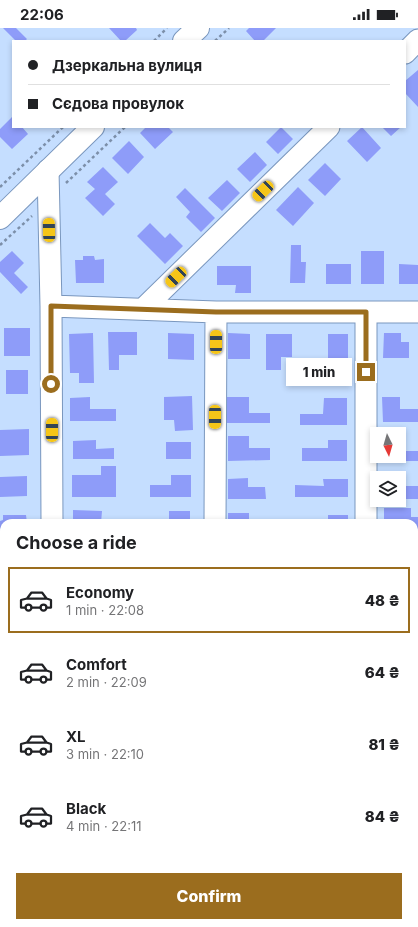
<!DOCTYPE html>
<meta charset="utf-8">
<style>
body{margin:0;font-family:Inter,sans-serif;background:#f6f6f6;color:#202124;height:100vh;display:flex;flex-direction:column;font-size:15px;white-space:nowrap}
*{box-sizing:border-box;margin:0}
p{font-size:13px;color:#757577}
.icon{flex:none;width:22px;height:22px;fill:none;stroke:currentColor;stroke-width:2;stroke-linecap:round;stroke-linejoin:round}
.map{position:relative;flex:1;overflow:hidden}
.sheet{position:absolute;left:0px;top:491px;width:418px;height:408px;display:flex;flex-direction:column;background:#fff;border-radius:12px 12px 0 0;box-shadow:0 2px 6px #0003}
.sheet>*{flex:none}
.hud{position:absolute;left:12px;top:12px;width:394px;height:88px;border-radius:0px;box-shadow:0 2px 6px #0003;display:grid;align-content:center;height:88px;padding:0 16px;background:#fff}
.needle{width:26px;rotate:175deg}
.buttons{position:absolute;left:370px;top:399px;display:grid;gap:8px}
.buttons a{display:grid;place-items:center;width:36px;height:36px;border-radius:0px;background:#fff;box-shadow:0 2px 6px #0003;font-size:20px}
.end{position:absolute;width:18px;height:18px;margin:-9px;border:5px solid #9b6d1e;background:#fff;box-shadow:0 0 0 2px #fff}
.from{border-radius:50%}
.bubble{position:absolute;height:28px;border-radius:0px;background:#fff;box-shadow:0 2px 6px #0003;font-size:13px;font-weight:800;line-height:28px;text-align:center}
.car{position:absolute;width:12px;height:24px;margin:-12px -6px;border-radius:5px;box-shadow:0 0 3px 1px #0007;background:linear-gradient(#f5c518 24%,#345 0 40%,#f5c518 0 76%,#345 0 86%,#f5c518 0)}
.hud b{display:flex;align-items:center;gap:14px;height:38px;font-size:15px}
.hud b+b{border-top:1px solid #e0e0e0}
.hud i{width:10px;height:10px;background:#202124}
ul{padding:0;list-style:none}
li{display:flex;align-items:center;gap:12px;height:66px;margin:0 8px 6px;padding:0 8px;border:2px solid transparent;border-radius:0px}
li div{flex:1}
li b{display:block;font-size:15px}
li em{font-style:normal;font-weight:800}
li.active{border-color:#9b6d1e}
li>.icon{width:36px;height:36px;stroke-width:1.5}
h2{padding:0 16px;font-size:18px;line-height:48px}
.button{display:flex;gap:8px;margin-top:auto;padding:8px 16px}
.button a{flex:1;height:46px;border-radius:0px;background:#9b6d1e;color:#fff;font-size:16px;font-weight:800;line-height:46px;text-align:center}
.status{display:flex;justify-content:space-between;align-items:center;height:28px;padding:0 20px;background:#fff;direction:ltr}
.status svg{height:11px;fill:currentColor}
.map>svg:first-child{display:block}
</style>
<div class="status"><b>22:06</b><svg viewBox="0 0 49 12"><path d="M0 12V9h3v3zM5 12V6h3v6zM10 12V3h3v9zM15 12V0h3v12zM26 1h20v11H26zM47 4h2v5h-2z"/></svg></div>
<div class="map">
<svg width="418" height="899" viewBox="0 0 418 899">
<rect width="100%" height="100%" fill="#c5deff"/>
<path fill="#8e9cf9" d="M3,0h13l11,11 -2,2h-9z
M109,0h27l1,2 -12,11h-4z
M249,0h27l-13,13h-8l-9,-10z
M418,42v37l-13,-14v-12z
M12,89l1,10h9l6,7 -16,15 -12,-12v-8z
M146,99h22l5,5 -18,17 -15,-16z
M281,99l12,12 -15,15 -12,-12z
M362,99l19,21 -14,14 -20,-21z
M382,99h19l-10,9z
M129,113l15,16 -16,17 -16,-16z
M255,124l12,13 -17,17 -13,-13z
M325,135l16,16 -16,17 -17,-16z
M103,139l15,15 -13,12 10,10 -12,12 -18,-18 10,-9 -8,-7z
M227,152l13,13 -18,18 -14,-13z
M298,159l16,16 -21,23 -17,-16z
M185,160l30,30 -14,14 -15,-15 4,-5 -14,-15z
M150,195l15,15 5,-5 13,13 -18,18 -28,-28z
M291,217h10v17h5l-1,21h-15z
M12,223l12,12 -10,10 14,14 -7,7 -21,-22v-10z
M361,223h23v33h-23z
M83,228h11l1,4 9,-1v24h-28l-1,-23h8z
M326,236h25v20h-25z
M399,236l19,1v19h-19z
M217,238h34v27h-16l1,-8h-19z
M4,300h26v28h-26z
M108,304h29v23h-18v15h-10z
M93,305l1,50h-15v-10h-9l-1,-39z
M168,305l26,1v26l-26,-1z
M228,305l22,1v25h-22z
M384,305h17v9h8v16h-26z
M266,306h26v23h-11v13h-15z
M328,306h20v26h-20z
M6,342h22v24h-22z
M192,368l1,34 -18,1 -1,-11h-10v-23z
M90,369v12h26v12h-46v-23z
M227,369h22v16h21v10h-43z
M382,369h18v12h18v13h-35z
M324,370h23v27h-47v-11h23z
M29,401v26l-29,1v-26z
M228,408h21v12h21v12l-42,1z
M399,411h7v12h12v10h-35v-5h16z
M96,412v9l18,-1v11h-41v-18z
M328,412h19v21h-45v-13h26z
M166,414h25v17h-25z
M101,438h15v31h-44v-22h29z
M171,447h20v22h-41v-12h21z
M381,447h22v11h15v13h-19v-21h-18z
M27,448v20l-27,1v-20z
M248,450v9h17l1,12h-38v-20z
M323,451h25v18h-53v-12l29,1z
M384,480h27v9h7v19h-4v-13h-30z
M73,482l29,1 -1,12h-28z
M169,483h21v12h-21z
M228,485h21v10h-21z
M3,487h23l1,8h-23v10h-4v-12l3,-1z
M328,487h20v8h-20z
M414,534h4v11h-4z
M414,566h4v10h-4z
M0,568h4v33h-4z
M1,709h3v20h-4z
M414,721l4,1v15h-4z
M0,754h4v10h-4z
M414,763h3l-1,11h-2z
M0,784h4v18h-4z
M0,824h4v11h-4z
M414,835h4v14l-4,-1z
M0,848h4v28h-4z
M3,889h1v6h21v4h-23z
M381,896h19v3h-19z
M323,897h23v2h-23z"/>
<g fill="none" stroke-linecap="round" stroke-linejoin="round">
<g stroke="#7a97be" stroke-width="23">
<path id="minor" d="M405,25l13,-13
M48,142l3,136 1,217
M51,278l165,6h202
M143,281l186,-182
M215,495l1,-211
M366,495v-211
M0,626h4
M414,626h4
M52,899v-4
M213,899v-4
M365,899v-4"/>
</g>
<g stroke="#7a97be" stroke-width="24">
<path id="major" d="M184,13l14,-13
M0,190l93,-91"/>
</g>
<path stroke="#7c8fa9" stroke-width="2.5" stroke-dasharray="3 3" stroke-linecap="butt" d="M154,13l13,-13
M215,13l14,-13
M66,155l59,-56
M0,159l63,-60
M0,217l32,-29"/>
<use href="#minor" stroke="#fff" stroke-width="21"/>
<use href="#major" stroke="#fff" stroke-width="22"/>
</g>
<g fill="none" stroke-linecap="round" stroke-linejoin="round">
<path stroke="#9b6d1e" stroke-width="5" d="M51,356v-78l165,6h150v60"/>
</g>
</svg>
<div class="buttons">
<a><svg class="needle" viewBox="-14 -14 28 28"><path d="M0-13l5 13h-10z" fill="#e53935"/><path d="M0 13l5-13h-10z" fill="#757577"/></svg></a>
<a><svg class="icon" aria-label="layers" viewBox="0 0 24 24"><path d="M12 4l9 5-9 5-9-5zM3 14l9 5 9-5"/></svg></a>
</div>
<i class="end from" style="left:51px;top:356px"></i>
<i class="end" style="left:366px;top:344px"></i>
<div class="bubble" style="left:286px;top:330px;width:66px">1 min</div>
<i class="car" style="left:263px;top:163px;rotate:226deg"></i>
<i class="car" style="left:49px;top:202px;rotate:359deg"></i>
<i class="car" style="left:176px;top:249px;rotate:226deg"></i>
<i class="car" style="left:216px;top:314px;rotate:0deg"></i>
<i class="car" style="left:215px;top:389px;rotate:180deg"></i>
<i class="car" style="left:52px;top:402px;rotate:0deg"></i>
<div class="hud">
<b><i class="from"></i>Дзеркальна вулиця</b>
<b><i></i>Сєдова провулок</b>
</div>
<section class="sheet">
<h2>Choose a ride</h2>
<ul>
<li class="active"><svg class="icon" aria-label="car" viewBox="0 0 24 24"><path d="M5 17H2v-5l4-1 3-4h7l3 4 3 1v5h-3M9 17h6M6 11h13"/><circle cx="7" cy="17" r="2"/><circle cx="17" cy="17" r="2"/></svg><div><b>Economy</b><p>1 min · 22:08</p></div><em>48 ₴</em></li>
<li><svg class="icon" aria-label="car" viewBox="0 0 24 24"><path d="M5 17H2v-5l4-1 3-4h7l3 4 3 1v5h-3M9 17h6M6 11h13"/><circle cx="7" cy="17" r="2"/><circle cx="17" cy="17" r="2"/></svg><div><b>Comfort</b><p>2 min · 22:09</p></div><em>64 ₴</em></li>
<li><svg class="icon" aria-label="car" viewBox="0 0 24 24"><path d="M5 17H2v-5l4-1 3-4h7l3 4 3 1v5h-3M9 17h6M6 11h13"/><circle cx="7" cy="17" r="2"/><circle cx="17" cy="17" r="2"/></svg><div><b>XL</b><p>3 min · 22:10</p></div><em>81 ₴</em></li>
<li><svg class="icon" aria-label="car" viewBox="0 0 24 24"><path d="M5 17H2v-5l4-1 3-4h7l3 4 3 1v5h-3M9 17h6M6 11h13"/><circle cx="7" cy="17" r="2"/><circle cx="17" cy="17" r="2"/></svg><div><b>Black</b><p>4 min · 22:11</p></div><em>84 ₴</em></li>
</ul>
<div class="button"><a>Confirm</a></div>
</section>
</div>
